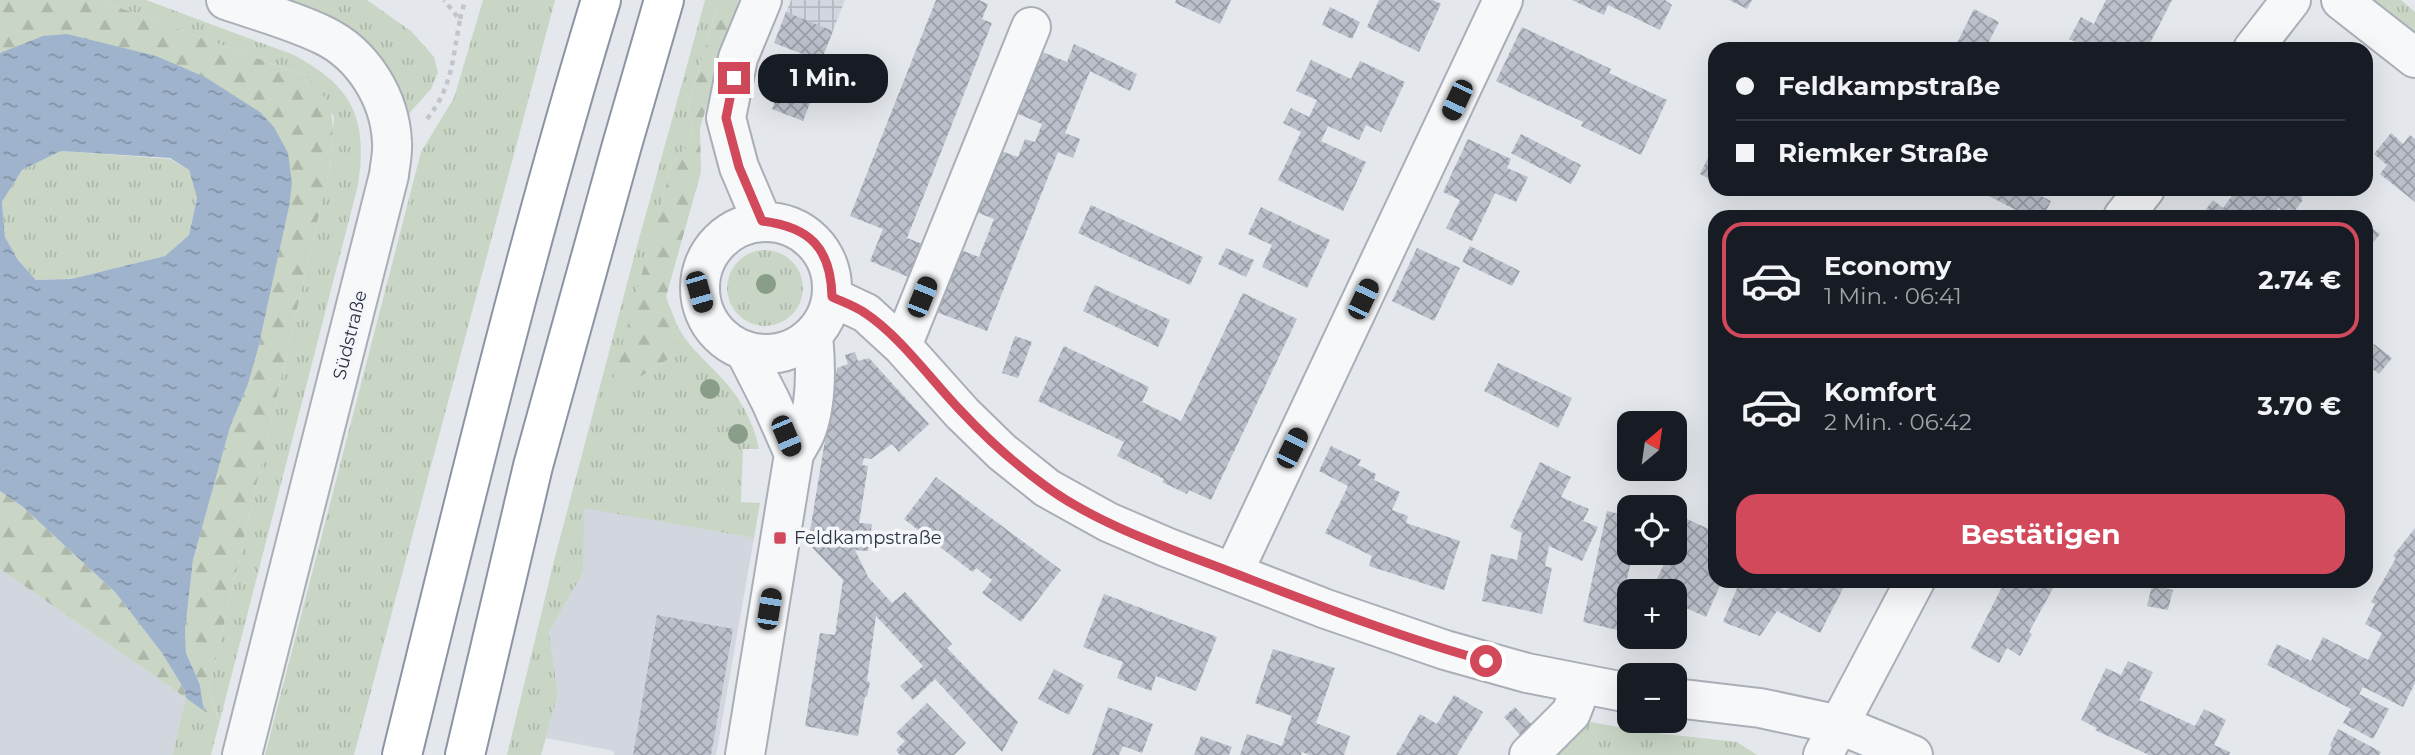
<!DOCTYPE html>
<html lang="de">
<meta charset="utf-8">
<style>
body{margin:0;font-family:Montserrat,sans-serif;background:#20242c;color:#f1f3f6;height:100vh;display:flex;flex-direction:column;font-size:26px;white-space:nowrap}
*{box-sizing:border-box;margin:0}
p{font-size:23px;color:#9ea1a6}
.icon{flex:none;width:38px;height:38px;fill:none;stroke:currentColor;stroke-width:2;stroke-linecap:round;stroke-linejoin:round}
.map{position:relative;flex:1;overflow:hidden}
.panel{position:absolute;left:1708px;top:210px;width:665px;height:378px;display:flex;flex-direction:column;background:#171b24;border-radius:21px;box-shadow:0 7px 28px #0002}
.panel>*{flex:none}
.top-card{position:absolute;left:1708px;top:42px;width:665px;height:154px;border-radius:21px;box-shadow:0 7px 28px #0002;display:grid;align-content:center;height:154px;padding:0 28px;background:#171b24}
.needle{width:46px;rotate:29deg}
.controls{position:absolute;left:1617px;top:411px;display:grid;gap:14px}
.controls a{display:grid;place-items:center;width:70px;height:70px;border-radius:14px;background:#171b24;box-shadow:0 7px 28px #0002;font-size:35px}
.end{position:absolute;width:32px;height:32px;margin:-16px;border:9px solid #d1495b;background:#fff;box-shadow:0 0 0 4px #fff}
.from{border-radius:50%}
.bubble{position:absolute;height:49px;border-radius:21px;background:#171b24;box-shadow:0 7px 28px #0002;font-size:23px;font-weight:700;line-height:49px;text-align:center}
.car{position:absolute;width:21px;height:42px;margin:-21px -10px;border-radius:9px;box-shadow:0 0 5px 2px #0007;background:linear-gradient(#222 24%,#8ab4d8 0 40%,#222 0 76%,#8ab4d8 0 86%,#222 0)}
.top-card b{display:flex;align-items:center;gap:24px;height:66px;font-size:26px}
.top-card b+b{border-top:2px solid #363941}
.top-card i{width:18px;height:18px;background:#f1f3f6}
ul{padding:12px 0 0;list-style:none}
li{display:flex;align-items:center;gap:21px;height:116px;margin:0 14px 10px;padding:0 14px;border:4px solid transparent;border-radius:21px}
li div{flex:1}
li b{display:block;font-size:26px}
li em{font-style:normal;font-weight:700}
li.on{border-color:#d1495b}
li>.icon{width:63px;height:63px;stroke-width:1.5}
.action{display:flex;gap:14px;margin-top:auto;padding:14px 28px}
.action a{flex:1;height:80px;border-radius:21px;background:#d1495b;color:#fff;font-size:28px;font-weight:700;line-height:80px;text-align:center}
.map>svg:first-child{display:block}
</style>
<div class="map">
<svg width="2415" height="755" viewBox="0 0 2415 755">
<defs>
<pattern id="industrial-grid" width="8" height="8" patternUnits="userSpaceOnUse" patternTransform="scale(1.75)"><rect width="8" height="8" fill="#d2d6de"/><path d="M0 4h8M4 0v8" fill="none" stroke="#b4b8c0"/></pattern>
<pattern id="grass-tufts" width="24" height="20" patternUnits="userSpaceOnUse" patternTransform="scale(1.75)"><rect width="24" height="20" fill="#c9d6c5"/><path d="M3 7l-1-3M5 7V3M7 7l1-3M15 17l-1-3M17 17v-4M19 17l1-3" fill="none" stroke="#adb8ab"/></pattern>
<pattern id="forest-firs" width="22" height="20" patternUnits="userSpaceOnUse" patternTransform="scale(1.75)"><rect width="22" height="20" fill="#c9d6c5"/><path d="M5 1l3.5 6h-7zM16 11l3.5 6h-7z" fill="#adb8ab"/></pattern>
<pattern id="water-ripples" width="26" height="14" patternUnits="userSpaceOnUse" patternTransform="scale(1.75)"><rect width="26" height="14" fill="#9fb4cc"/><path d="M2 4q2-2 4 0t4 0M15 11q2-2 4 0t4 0" fill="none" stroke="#8293a7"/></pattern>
<pattern id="building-cross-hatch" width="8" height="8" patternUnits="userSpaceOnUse" patternTransform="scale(1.75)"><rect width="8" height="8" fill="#bbc0ca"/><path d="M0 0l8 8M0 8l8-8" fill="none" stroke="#989da6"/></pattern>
</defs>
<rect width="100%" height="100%" fill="#e4e7ec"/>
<path fill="#d2d6de" d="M583,507l171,31 -38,217h-102v-4l-68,-13 12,-43 -9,-63 34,-59z
M0,569l186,129 -14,57h-172z"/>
<path fill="url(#industrial-grid)" d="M791,0h54l-24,61 -47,-18z"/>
<path fill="url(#grass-tufts)" d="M99,0h47l148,55c59,32 74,63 64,130l-147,570h-39l14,-57 33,23 -10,-32 121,-522 4,-50 -28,-41z
M276,0h91l45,32 22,25 4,15 -7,17 -26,29z
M483,0h72l-201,755h-89l156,-603 33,-54z
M705,0h14l-31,106 6,32 -22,26 -60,221 31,-10 35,-22 -1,-28c10,20 24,31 39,47 22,22 37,47 43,77h-16l-2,53 19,1 -6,35 -170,-30 -1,65 -34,59 9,63 -17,60h-34l48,-198 79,-300z
M2366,0h35l14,12v27z
M61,151l109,8 19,11 8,28 -8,37 -24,21 -94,23 -35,1 -18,-20 -13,-23 -3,-35 20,-32z
M727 288a38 38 0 1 1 76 0a38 38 0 1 1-76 0Z
M1579,720l68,12 90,10 20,13h-214z"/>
<path fill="url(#forest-firs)" d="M0,0h99l207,76c34,31 27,49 24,91l-121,522 10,33 -15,-11 -4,-26 -14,-32 -1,-22 8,-71 37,-133 18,-43 10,-35 31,-142 -287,-155 -2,1z
M719,0h20l-39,128 1,44 -35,125 11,28 1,28 -35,22 -32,11 61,-222 22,-26 -6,-32z
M0,491l23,16 92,85 47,61 22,36 2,9 -186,-129z"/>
<path fill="url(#water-ripples)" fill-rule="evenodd" d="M67,34l89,22 49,21 55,35 14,15 14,26 4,30 -3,24 -31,142 -10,35 -18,43 -37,133 -8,71 1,22 14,32 4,26 -18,-13 -2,-9 -22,-36 -47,-61 -92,-85 -23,-16v-438l43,-17zM61,151l109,7 19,12 8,28 -8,37 -24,21 -94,23 -35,1 -18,-20 -13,-23 -3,-35 20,-32z"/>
<path fill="url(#building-cross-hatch)" d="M936,0h43l9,4 -6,15 10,4 -85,215 18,7 -14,33 -41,-17 13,-32 -33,-13z
M1176,0h55l-11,24 -45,-21z
M1379,0h54l8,4 -22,48 -52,-25z
M1572,0h93l7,5 -12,25 -52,-25 -4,10z
M1729,0h23l-5,9z
M2106,0h66l-25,49h-56l-22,-10 12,-22 13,7z
M1330,7l30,15 -8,17 -30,-14z
M1974,9l25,13 -14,27h-31z
M786,12l47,19 -12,30 -47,-18z
M1522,27l89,42 -2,4 58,27 -26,55 -60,-29 2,-4 -87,-41z
M1074,44l63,30 -7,17 -40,-20 -25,62 15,6 -7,19 -15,-6 -71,179 -51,-19 25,-62 18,7 15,-38 -18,-7 25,-61 17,6 7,-18 10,3 7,-18 -26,-11 24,-62 27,11z
M1311,60l40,19 9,-18 45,21 -24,50 -15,-7 -7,15 -31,-14 -7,15 45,21 -23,49 -65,-31 23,-48 -18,-9 8,-15 18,9 8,-17 -21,-9z
M784,78l31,12 -12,31 -31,-12z
M2391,133l12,11 7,-9 5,4v63l-35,-28 7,-9 -13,-11z
M1521,134l60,31 -10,19 -60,-31z
M1468,139l43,20 -4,9 21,9 -12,25 -21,-9 -23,48 -26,-13 14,-28 -17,-8z
M1715,144v38l-15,-8z
M1975,189h53l23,12 -8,16h-30l3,-7z
M2237,189h57l8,7v5l-9,12 -4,2 -3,-3 -5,1 -2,-6 -7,10 -12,-2 -2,2h-58l13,-17 10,8z
M1091,205l112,52 -13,28 -112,-52z
M1261,207l69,33 -23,48 -45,-21 10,-22 -24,-11z
M2366,224l14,10 -12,15 -2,-1z
M1470,246l50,25 -8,15 -50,-24z
M1226,248l28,12 -8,17 -28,-13z
M1417,248l43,20 -26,53 -42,-20z
M1095,285l75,35 -12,27 -75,-36z
M1243,293l54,26 -86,181 -22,-10 -2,4 -25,-12 2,-3 -47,-23 7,-14 -86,-41 26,-55 85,41 -7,15 39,19z
M1015,336l17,6 -14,36 -16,-5z
M2374,344l18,14 -13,16 -13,-10v-11z
M855,352l3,9 11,-3 60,66 -30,28 -7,-8 -21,15 -7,-1 -2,7 6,1 -9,57 13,1 -4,27 -13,-1 13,27 24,26 13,-11 47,52 -5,4 71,74 -16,30 -67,-73 -22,21 -13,-14 23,-20 -47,-50 -9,65 3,1 -3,15 -2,-1 -7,40 -53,-10 15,-93 15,2 8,-55 -35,-37 29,-175 11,-4 -3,-9z
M1498,363l74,35 -14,30 -74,-37z
M1331,446l30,14 -3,5 18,9 -2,6 26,12 -8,18 16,6 -2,7 54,18 -16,49 -75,-24 3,-10 -47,-23 23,-47 -29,-15z
M1540,462l31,15 -10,20 28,12 -6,12 15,6 -16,34 -33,-15 -4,20 7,2 -10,46 -60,-13 9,-47 26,6 5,-27 -12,-6z
M936,477l125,93 -40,52 -39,-29 10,-13 -16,-12 -3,4 -2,-1 -67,-52z
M1607,511l22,5v13l-5,22 9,2 -7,30 10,2 -1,7h-6v24l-3,16 -43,-10z
M1685,518l30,14v49h7l-16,36 -31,-14v-11h-24l18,-39h6v-13z
M2415,528v155l-12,24 -40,-20 -4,7 30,15 -16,30 -30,-16 8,-14 -84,-44 10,-21 34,17 12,-24 45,23 14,-27 -17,-9 10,-20 -4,-2 25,-44 -3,-2z
M1740,581h27l19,9 5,-9h56l-27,52 -43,-22 -17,25 -37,-14z
M2005,581h52l-28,51 3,2 -12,22 -13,-8 -8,15 -28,-15z
M2152,585l21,5 -5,20 -21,-4z
M1104,594l113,43 -21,54 -40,-15 -5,15 -34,-13 6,-16 -40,-15z
M657,615l76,14 -22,126h-78z
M1273,649l62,19 -19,55 34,13 -6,19h-34l-8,-3 -1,3h-61l7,-21 35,12 10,-30 -37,-13z
M2128,661l25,11 -14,28 56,26 9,-17 22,11 -12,25 16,7 -1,3h-80l-54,-25 2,-2 -16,-8 25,-52 15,7z
M1054,669l30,16 -15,30 -31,-16z
M1454,695l29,17 -26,43h-61l24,-41 17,10z
M927,703l39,40 -12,12h-54l-4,-5 9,-9 -9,-8z
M1108,707l45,17 -11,29 -19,-7 -4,9h-27z
M1515,707l20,21 -12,10 -19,-21z
M2338,729l43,23 -2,3h-51l4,-8 -2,-2z
M1201,736l31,11 -3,8h-35z"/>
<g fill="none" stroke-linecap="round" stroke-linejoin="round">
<g stroke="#a9aeb7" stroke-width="42">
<path id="minor" d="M226,0c32,11 66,20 97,35 40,19 67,63 69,107 1,11 -2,22 -3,33l-147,580
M762,0l-24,58 -12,60 13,49 23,54
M2341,0l74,58
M2253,49l38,-49
M2123,217l22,-28
M700 288a66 66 0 1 1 132 0a66 66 0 1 1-132 0Z
M832,297l34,16 36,33 60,67 40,39 45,36 61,34 58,25 160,62 119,41 82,23 102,20
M902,346l129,-319
M745,351l26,51 23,52
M1233,573l270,-573
M1675,698l85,10 80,17 73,30
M745,755l49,-301c4,-8 10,-16 13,-25 10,-29 9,-64 6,-94
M1529,755l42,-42 11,-29
M1823,755l92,-174"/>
</g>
<g stroke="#8b94a3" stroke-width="42">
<path id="highway" d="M402,755c62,-253 123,-506 199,-755
M465,755l68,-289 89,-321 42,-145"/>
</g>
<path stroke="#c2c5cb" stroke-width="4.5" stroke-dasharray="5 5" stroke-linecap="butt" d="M460,19l5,-19
M427,119c26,-33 25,-59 33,-99l-16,-20"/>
<use href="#minor" stroke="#f7f8fa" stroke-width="38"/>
<use href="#highway" stroke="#fff" stroke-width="38"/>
</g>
<g fill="#899d89">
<circle cx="766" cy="284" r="10"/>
<circle cx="710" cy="389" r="10"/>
<circle cx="738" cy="434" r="10"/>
</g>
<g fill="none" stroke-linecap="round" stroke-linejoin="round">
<path stroke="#d1495b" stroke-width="9" d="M734,78l-8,40 13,49 23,54c48,6 69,27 70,76 11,5 23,9 33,16 35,23 67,68 96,98 26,28 53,52 83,74 52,39 127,64 187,87 84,32 168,65 255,89"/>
</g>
<rect fill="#d1495b" stroke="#f4f6f9" stroke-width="2.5" x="773" y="531" width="14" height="14" rx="3.5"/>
<g text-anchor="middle" stroke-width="7" stroke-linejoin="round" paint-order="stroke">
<g font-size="18" fill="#2b3445" stroke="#f4f6f9">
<text transform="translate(350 335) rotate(-76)" y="6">Südstraße</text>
</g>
<g font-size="18" fill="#2b3445" stroke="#f4f6f9" text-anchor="start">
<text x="794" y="544">Feldkampstraße</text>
</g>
</g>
</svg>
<div class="controls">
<a><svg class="needle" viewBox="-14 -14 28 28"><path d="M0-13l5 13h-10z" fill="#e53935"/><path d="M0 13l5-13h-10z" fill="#9ea1a6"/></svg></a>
<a><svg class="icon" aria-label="locate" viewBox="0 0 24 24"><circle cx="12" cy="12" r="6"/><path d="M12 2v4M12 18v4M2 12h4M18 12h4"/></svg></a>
<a>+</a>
<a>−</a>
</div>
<i class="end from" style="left:1486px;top:661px"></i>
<i class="end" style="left:734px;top:78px"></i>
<div class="bubble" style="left:758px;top:54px;width:130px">1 Min.</div>
<i class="car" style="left:1457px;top:100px;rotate:205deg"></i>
<i class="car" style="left:699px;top:292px;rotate:164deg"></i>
<i class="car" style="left:922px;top:297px;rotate:22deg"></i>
<i class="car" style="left:1363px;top:299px;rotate:25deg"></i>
<i class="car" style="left:786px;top:436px;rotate:157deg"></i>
<i class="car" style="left:1292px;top:448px;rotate:26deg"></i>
<i class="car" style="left:769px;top:609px;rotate:9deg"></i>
<div class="top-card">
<b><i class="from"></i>Feldkampstraße</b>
<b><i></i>Riemker Straße</b>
</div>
<section class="panel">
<ul>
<li class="on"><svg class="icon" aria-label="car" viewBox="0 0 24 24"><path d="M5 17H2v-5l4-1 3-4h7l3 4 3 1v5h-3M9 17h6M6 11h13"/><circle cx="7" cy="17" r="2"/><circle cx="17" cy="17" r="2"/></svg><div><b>Economy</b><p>1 Min. · 06:41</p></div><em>2.74 €</em></li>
<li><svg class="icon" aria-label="car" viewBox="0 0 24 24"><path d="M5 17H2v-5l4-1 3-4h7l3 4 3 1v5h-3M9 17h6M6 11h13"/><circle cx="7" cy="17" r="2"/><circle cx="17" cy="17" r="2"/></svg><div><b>Komfort</b><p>2 Min. · 06:42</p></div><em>3.70 €</em></li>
</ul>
<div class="action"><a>Bestätigen</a></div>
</section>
</div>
